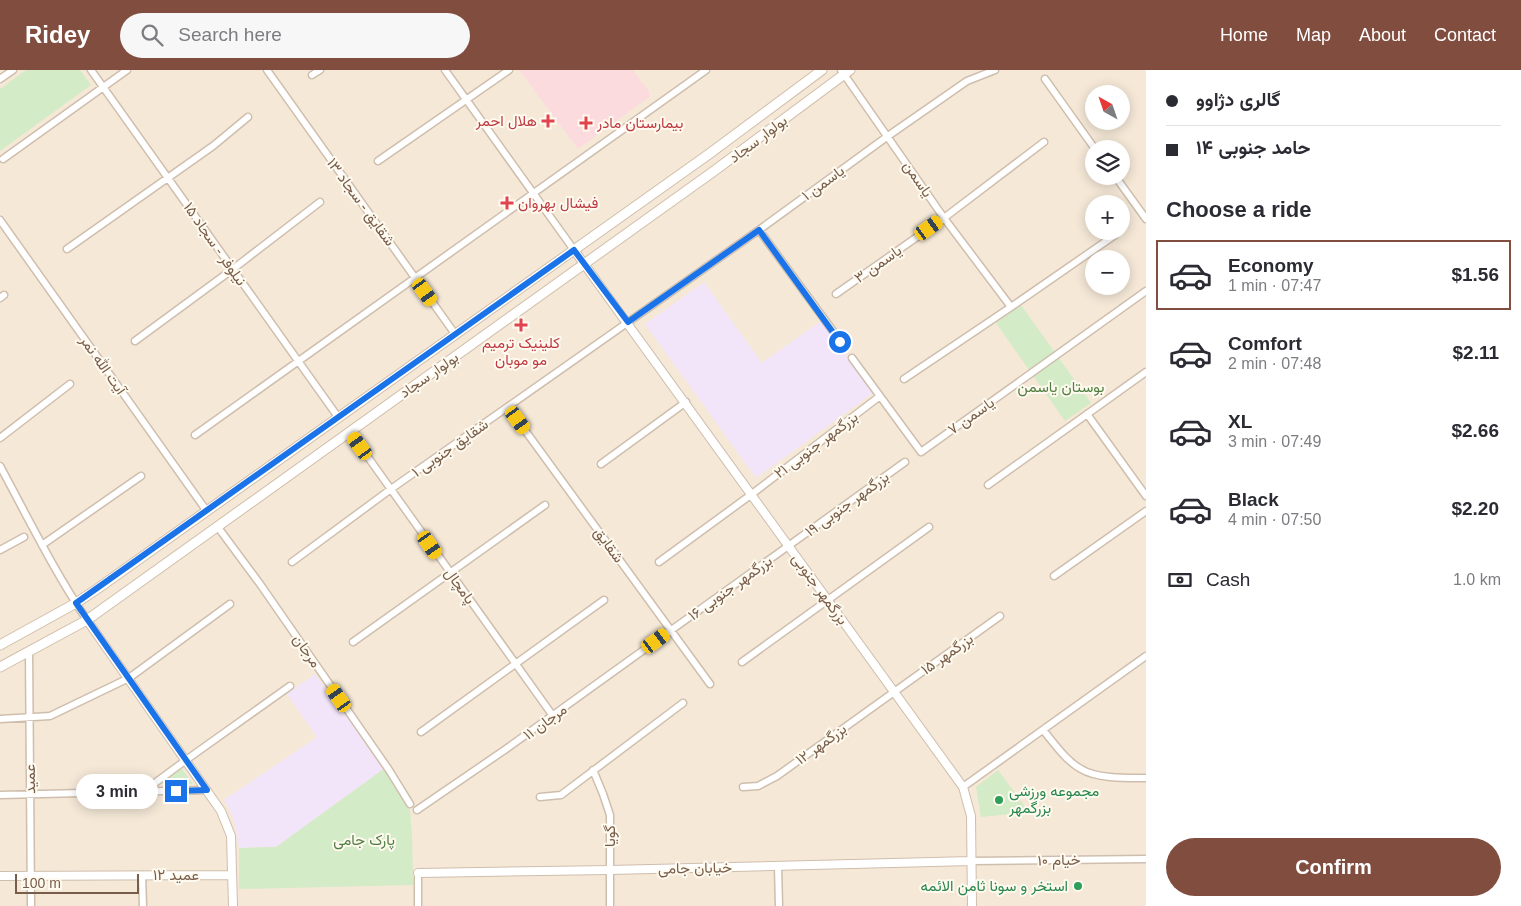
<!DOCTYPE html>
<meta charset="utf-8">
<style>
body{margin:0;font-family:Helvetica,Vazirmatn,sans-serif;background:#f7f7f7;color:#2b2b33;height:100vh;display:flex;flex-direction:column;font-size:19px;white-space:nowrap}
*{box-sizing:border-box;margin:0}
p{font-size:16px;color:#7c7c81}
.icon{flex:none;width:28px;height:28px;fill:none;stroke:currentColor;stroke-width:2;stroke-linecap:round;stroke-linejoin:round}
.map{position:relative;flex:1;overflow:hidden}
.panel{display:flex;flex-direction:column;background:#fff;width:375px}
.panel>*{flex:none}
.banner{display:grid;align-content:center;height:110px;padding:0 20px;background:#fff}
.needle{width:32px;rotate:320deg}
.tools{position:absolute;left:1085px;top:15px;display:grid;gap:10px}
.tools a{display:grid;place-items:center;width:45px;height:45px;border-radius:50%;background:#fff;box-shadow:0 2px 12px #0003;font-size:25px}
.scale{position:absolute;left:15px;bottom:12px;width:124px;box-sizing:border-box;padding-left:5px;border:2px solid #785d4b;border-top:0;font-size:14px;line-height:18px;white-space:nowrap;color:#785d4b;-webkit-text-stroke:4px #fffaef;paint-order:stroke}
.end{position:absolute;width:22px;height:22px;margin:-11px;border:6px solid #1a73e8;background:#fff;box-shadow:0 0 0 2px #fff}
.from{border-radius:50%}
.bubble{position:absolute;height:35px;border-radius:18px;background:#fff;box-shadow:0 2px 12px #0003;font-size:16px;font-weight:600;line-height:35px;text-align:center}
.car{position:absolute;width:15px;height:30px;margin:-15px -8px;border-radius:6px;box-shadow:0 0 4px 1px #0007;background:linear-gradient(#f5c518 24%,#345 0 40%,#f5c518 0 76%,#345 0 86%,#f5c518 0)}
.banner b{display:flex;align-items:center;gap:18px;height:48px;font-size:19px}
.banner b+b{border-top:1px solid #e1e1e2}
.banner i{width:12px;height:12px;background:#2b2b33}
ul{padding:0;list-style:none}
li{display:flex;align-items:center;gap:15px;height:70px;margin:0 10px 8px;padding:0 10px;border:2px solid transparent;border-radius:0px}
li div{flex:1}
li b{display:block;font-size:19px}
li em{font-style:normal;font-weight:600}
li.current{border-color:#804d3f}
li>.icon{width:45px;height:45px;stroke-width:1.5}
h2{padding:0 20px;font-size:22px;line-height:60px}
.pay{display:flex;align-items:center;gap:12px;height:55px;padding:0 20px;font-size:19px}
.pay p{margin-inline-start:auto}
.primary-button{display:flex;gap:10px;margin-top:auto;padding:10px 20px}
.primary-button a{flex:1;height:58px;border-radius:30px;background:#804d3f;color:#fff;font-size:20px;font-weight:600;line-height:58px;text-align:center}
header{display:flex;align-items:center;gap:30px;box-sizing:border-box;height:70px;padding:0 25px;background:#804d3f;color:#fff}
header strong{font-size:24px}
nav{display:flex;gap:28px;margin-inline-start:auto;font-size:18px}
.search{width:350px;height:45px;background:#f7f7f7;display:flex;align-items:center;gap:12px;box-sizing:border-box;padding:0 18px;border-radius:28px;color:#7c7c81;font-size:19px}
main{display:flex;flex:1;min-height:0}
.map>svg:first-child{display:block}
</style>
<header>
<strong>Ridey</strong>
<div class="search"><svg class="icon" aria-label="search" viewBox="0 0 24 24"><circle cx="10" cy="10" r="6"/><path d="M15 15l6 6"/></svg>Search here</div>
<nav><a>Home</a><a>Map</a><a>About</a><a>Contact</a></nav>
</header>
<main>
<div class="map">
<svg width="1146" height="836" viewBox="0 0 1146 836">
<rect width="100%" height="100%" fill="#fdf6e8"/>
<path fill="#f5e8d7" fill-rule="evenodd" d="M0,0h1146v836h-1146zM1094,24h27v27h-27zM1094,79h27v27h-27zM1094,134h27v27h-27zM1094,189h27v27h-27z"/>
<path fill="#f3e5f9" d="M704,212l58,81 59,-42 52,72 -117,85 -111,-154z
M315,604l70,94 -109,79 -37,1 -4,-24 -6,-16 -5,-8 93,-63 -30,-43z"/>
<path fill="#fbdbde" d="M522,0h111l16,22v5l-71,52 -58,-78z"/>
<path fill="#d3ebc6" d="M26,0h54l11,15 -91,66v-62z
M1021,235l70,98 -26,18 -69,-98z
M181,698l12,16h-34z
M385,698l25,43 2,24 1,50 -174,4v-41l37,-1z
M998,700l31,42 -48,5 -5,-30z"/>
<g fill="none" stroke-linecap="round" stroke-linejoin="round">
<g stroke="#cfbead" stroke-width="9">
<path id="minor" d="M91,0l247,347
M267,0l188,264
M445,0l129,180
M841,0l103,148 67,89
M312,5l8,-5
M0,9l13,-9
M1045,9l50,70
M3,89l124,-89
M378,91l131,-91
M1115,106l31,43
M0,150l206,290
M759,160l82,112
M67,179l146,-103 35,-29
M836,224l108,-76 100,-76
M0,228l4,-3
M135,271l98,-72 87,-67
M852,288l69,94 225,-161
M904,309l107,-72 104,-72
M508,337l202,277
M1087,344l59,82
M350,362l203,284
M195,365l511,-365
M0,368l70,-54
M601,394l85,-62
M0,396c28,52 54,105 87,154
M988,415l158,-113
M217,456l43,58 129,186 21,34
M42,475l99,-69
M0,480l24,-13
M292,492l99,-73 368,-259 129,-94 79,-55 28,-11
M659,492l93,-68 128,-98
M1054,506l92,-65
M353,572l192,-137
M29,581l2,255
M742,592l187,-135
M0,649l50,-3 79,-38 101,-74
M1043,660c11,13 23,31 38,39 16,10 47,9 65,9
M421,662l183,-132
M593,700l10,24 7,21v91
M743,717l15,-1 19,-10 223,-160
M963,717l183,-131
M144,721l42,-31 104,-74
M0,725l207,-5
M540,727l21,-2 122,-92
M417,740l89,-61 399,-287
M972,791l174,-2
M778,796l1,40
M142,805l1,31
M418,808v28"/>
</g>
<g stroke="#cfbead" stroke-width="10">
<path id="tertiary" d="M574,180l389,537 8,29 1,90
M87,550l134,191 10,25 2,70
M418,803l192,-3 362,-9
M0,806l232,-1"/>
</g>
<g stroke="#d2bfab" stroke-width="11">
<path id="secondary" d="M0,575l76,-42 21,-14 612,-435 113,-84
M0,597l87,-47 627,-449 136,-101"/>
</g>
<use href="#minor" stroke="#fff" stroke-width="6"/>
<use href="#tertiary" stroke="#fff" stroke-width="8"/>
<use href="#secondary" stroke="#fff" stroke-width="9"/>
</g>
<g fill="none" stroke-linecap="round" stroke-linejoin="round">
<path stroke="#1a73e8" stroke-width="6" d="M176,721l31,-1 -131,-187 498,-353 54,72 131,-92 81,112"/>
</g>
<g fill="#e0444e" stroke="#fffaef" stroke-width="2">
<path d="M545.5 43.5h5v5h5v5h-5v5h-5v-5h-5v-5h5z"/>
<path d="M583.5 45.5h5v5h5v5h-5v5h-5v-5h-5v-5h5z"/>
<path d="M504.5 125.5h5v5h5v5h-5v5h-5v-5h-5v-5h5z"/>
<path d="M518.5 247.5h5v5h5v5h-5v5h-5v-5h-5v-5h5z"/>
</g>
<g fill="#2e9e5b" stroke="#fffaef" stroke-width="2">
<circle cx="999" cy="730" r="5"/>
<circle cx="1078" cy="816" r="5"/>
</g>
<g text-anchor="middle" stroke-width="4" stroke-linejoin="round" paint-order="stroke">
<g font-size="15" fill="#be3a42" stroke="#fffaef" text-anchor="start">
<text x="537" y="56" text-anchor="end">هلال احمر</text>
<text x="597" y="58">بیمارستان مادر</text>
<text x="518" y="138">فیشال بهروان</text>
<text x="521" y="278" text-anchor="middle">کلینیک ترمیم<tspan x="521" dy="17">مو موبان</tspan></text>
</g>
<g font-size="15" fill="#785d4b" stroke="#fffaef">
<text transform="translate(758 69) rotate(-37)" y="5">بولوار سجاد</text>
<text transform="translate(918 109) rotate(56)" y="5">یاسمن</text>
<text transform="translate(823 113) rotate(-36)" y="5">یاسمن ۱</text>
<text transform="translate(361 132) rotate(54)" y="5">شقایق - سجاد ۱۳</text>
<text transform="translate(215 174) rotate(55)" y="5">نیلوفر - سجاد ۱۵</text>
<text transform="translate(878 194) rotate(-35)" y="5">یاسمن ۳</text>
<text transform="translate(103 295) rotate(55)" y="5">آیت الله نمر</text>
<text transform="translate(429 305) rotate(-35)" y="5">بولوار سجاد</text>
<text transform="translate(971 346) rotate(-35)" y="5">یاسمن ۷</text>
<text transform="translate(816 375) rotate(-37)" y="5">بزرگمهر جنوبی ۲۱</text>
<text transform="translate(450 378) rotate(-35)" y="5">شقایق جنوبی ۱</text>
<text transform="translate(847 434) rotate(-36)" y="5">بزرگمهر جنوبی ۱۹</text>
<text transform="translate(609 475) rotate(54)" y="5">شقایق</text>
<text transform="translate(460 516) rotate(54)" y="5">پامچال</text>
<text transform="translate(730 518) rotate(-36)" y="5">بزرگمهر جنوبی ۱۶</text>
<text transform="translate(820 519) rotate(54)" y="5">بزرگمهر جنوبی</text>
<text transform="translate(307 581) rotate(55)" y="5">مرجان</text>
<text transform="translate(947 584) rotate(-35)" y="5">بزرگمهر ۱۵</text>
<text transform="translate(545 652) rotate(-36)" y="5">مرجان ۱۱</text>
<text transform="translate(821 674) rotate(-36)" y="5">بزرگمهر ۱۲</text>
<text transform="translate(30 709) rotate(-91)" y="5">عمید</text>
<text transform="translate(610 766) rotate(-90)" y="5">گویا</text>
<text transform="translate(1059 790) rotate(-1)" y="5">خیام ۱۰</text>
<text transform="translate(695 798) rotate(-1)" y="5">خیابان جامی</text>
<text x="176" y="810">عمید ۱۲</text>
</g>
<g font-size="15" fill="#517e42" stroke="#fffaef">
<text x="1061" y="322">بوستان یاسمن</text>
<text x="364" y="775">پارک جامی</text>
</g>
<g font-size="15" fill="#27864d" stroke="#fffaef" text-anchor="start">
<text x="1009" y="726">مجموعه ورزشی<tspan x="1009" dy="17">بزرگمهر</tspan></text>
<text x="1068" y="821" text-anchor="end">استخر و سونا ثامن الائمه</text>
</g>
</g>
</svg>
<div class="tools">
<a><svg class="needle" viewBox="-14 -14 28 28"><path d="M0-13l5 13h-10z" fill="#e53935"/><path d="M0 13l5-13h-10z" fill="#7c7c81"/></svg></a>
<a><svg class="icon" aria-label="layers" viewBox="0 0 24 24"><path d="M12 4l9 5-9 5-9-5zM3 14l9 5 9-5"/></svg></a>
<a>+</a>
<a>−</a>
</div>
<div class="scale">100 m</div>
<i class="end from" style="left:840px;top:272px"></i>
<i class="end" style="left:176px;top:721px"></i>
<div class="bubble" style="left:76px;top:704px;width:82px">3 min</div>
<i class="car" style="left:929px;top:158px;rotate:55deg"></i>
<i class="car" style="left:425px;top:222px;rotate:144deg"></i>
<i class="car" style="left:518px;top:350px;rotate:144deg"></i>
<i class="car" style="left:360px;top:376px;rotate:324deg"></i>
<i class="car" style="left:430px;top:475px;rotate:145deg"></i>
<i class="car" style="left:656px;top:571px;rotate:54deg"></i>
<i class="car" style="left:339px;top:628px;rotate:325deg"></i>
</div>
<section class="panel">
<div class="banner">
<b><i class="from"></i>گالری دژاوو</b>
<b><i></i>حامد جنوبی ۱۴</b>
</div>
<h2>Choose a ride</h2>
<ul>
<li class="current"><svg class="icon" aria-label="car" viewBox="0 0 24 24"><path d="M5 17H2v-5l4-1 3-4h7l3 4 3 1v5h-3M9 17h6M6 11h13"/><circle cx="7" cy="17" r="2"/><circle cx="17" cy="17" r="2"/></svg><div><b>Economy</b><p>1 min · 07:47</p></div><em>$1.56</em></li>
<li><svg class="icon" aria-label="car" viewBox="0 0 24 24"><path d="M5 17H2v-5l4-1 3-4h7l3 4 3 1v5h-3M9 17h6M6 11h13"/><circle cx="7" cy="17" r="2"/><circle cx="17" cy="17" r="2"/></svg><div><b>Comfort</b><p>2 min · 07:48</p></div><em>$2.11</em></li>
<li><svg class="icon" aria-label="car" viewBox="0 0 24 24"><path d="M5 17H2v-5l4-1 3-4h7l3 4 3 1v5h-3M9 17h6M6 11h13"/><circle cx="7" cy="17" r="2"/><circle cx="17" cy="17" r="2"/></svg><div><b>XL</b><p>3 min · 07:49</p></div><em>$2.66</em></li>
<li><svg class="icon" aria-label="car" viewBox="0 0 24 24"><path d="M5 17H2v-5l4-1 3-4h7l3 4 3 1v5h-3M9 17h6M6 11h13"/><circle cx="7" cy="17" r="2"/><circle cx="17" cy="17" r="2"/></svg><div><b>Black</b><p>4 min · 07:50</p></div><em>$2.20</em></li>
</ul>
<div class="pay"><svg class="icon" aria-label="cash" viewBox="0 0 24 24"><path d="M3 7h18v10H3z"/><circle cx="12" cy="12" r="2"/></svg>Cash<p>1.0 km</p></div>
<div class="primary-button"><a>Confirm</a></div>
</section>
</main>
